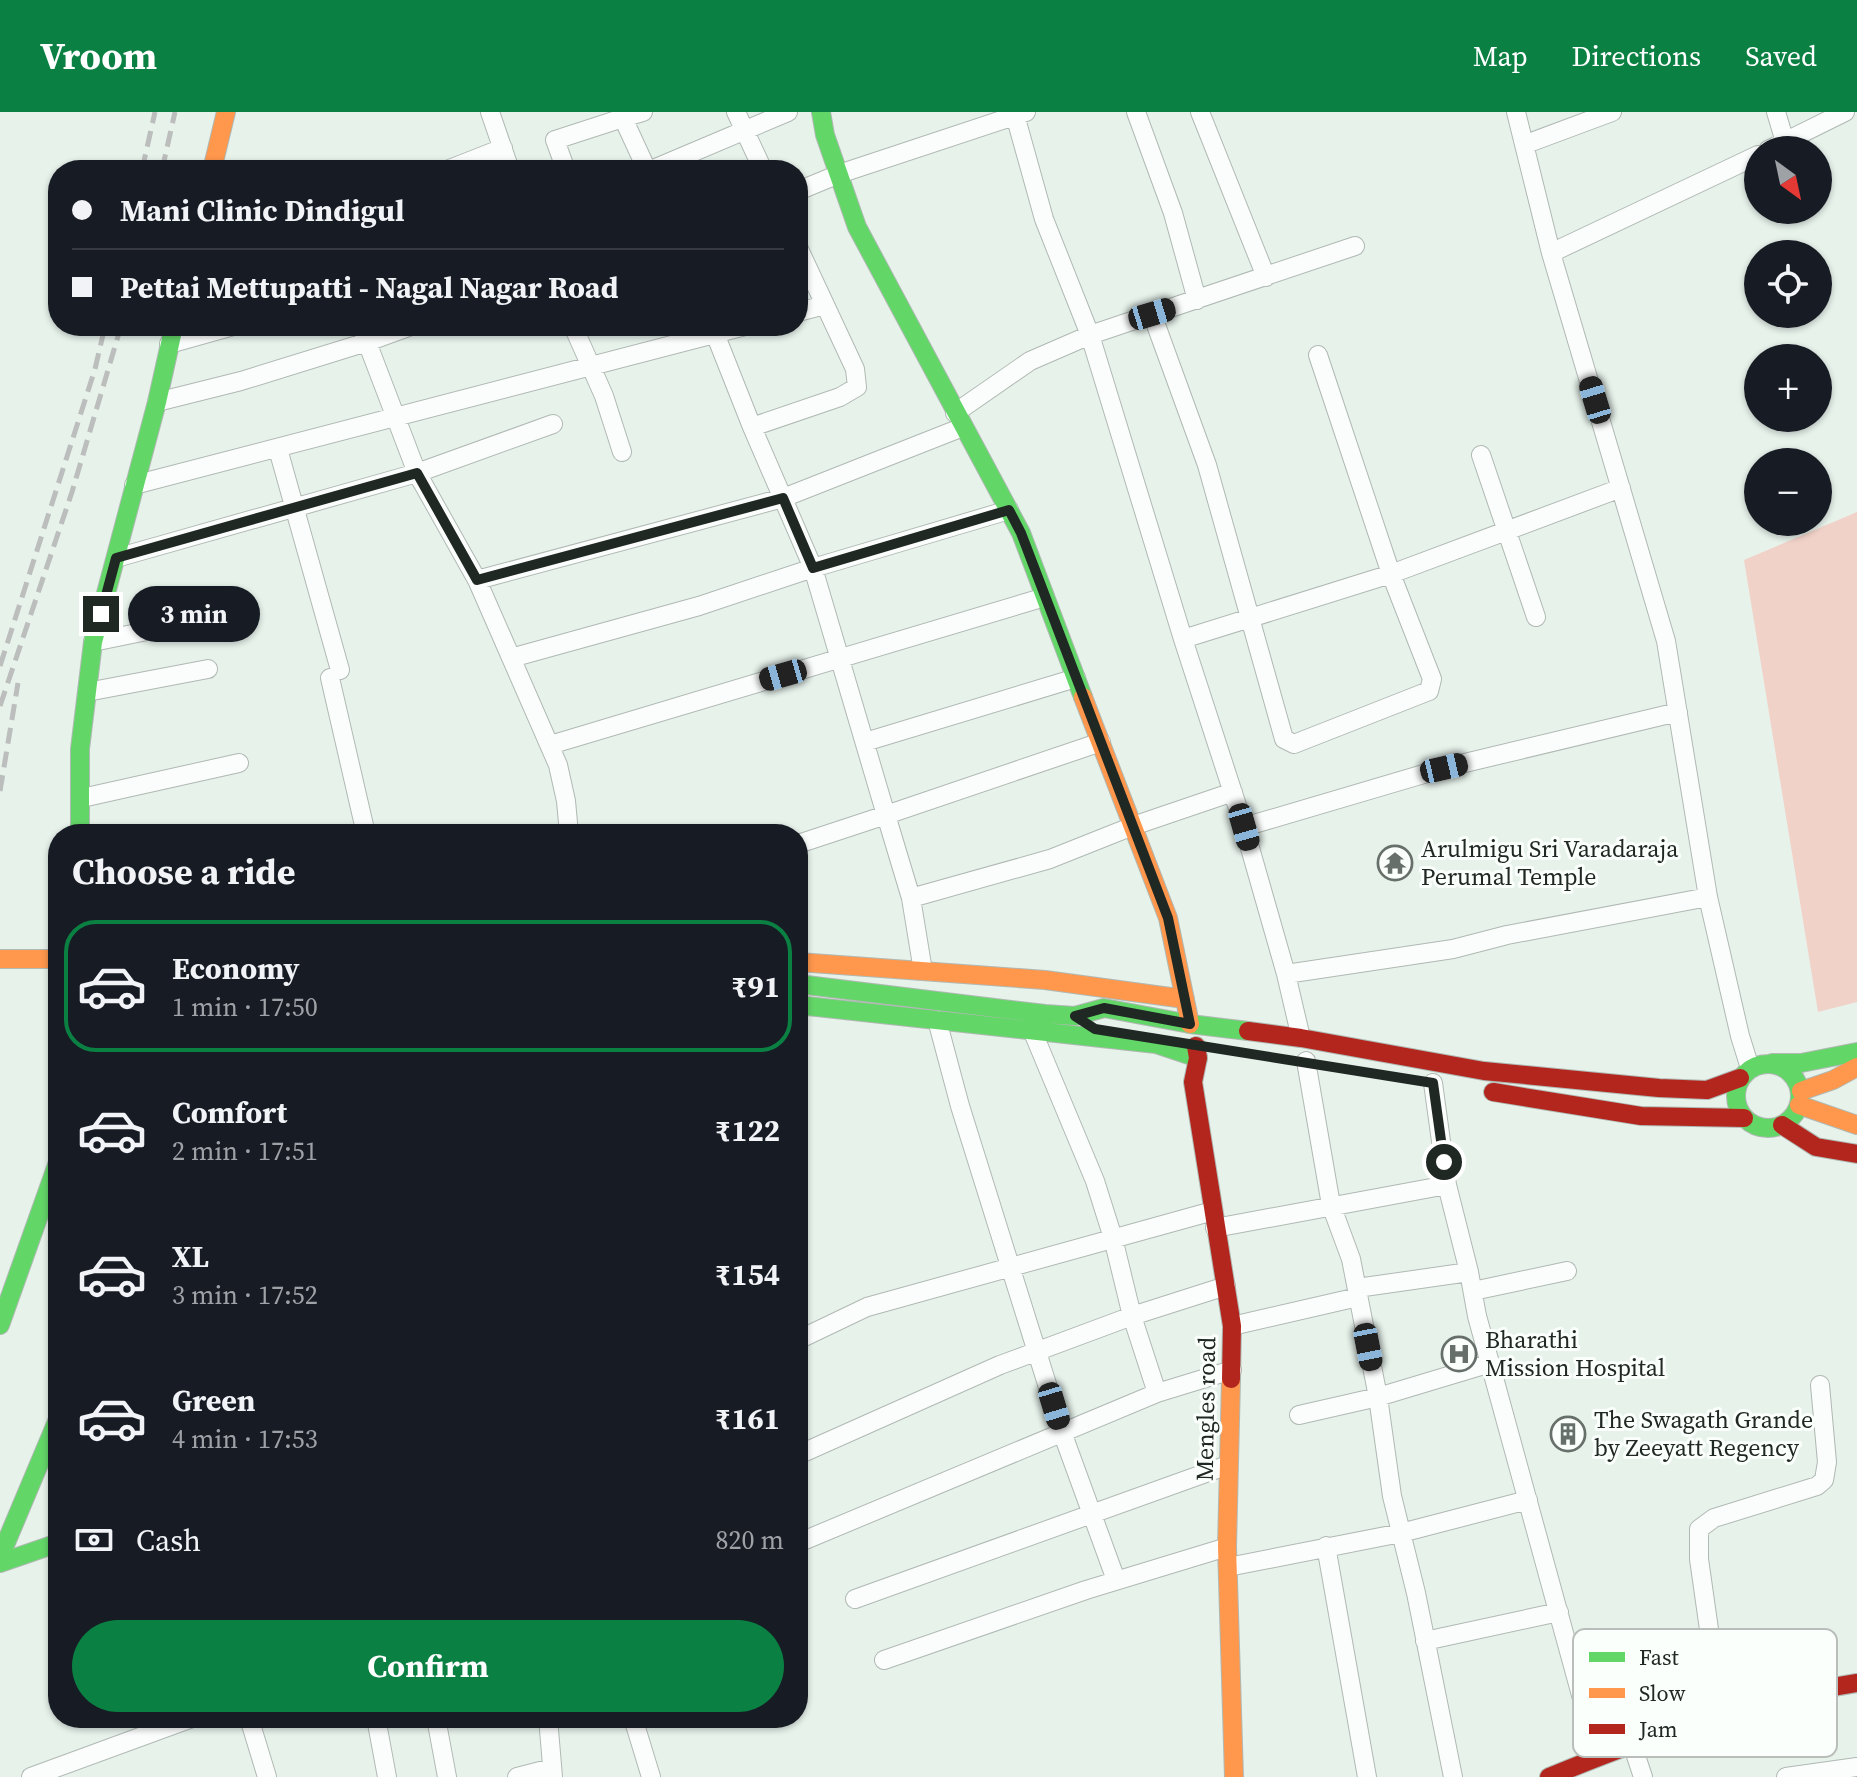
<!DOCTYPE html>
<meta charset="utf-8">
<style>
body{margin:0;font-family:"Source Serif 4",serif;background:#242831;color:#f1f3f6;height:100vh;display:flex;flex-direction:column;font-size:30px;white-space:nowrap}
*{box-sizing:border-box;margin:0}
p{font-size:26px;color:#9ea1a6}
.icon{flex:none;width:44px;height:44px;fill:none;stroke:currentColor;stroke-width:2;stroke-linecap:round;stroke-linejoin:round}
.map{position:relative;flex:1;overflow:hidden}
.drawer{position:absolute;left:48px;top:712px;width:760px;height:904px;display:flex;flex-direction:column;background:#171b24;border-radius:32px;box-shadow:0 2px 6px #0004}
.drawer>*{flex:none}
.hud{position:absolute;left:48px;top:48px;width:760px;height:176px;border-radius:32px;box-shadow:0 2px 6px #0004;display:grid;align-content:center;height:176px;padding:0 24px;background:#171b24}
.needle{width:52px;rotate:147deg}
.controls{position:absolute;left:1744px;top:24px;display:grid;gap:16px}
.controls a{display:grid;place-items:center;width:88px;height:88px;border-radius:50%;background:#171b24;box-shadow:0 2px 6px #0004;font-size:40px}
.end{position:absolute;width:36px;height:36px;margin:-18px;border:10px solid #202823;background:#fff;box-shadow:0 0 0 4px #fff}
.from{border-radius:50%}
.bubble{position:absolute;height:56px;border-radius:28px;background:#171b24;box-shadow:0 2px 6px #0004;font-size:26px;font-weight:700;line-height:56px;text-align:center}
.car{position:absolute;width:24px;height:48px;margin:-24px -12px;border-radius:10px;box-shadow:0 0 6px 2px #0007;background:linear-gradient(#222 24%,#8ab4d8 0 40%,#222 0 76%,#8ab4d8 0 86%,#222 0)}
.hud b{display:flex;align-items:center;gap:28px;height:76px;font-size:30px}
.hud b+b{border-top:2px solid #363941}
.hud i{width:20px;height:20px;background:#f1f3f6}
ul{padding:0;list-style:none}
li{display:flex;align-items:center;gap:24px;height:132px;margin:0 16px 12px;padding:0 8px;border:4px solid transparent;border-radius:32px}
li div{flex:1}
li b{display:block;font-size:30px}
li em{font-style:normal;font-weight:700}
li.active{border-color:#0b8043}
li>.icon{width:72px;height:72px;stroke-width:1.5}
h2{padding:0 24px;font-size:36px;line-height:96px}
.pay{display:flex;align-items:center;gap:20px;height:88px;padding:0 24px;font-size:30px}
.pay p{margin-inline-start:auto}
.button{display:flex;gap:16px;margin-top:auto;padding:16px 24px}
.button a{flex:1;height:92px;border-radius:48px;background:#0b8043;color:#fff;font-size:32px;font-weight:700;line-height:92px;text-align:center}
header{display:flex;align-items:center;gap:48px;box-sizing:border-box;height:112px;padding:0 40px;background:#0b8043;color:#fff}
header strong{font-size:38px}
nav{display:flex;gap:44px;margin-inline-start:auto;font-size:28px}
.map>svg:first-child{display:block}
</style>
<header>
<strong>Vroom</strong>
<nav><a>Map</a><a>Directions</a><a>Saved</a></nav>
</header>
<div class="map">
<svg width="1857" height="1665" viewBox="0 0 1857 1665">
<rect width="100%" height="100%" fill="#e7f2eb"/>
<path fill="#f1d2c9" d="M1857,400v490l-39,10 -74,-452z"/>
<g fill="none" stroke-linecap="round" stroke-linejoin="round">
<g stroke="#b0b9b3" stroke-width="20">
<path id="street" d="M490,0l20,58
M643,0l-20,6 24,52
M736,0l27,58
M1136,0l37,101 24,87
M1200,0l66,165
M1516,0l35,141 115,388 42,256 32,139 10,32
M1776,0l9,30
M1015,3l29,104 46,116 93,304 61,188 42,147 15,64
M1526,32l86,-32
M1768,38l77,-38
M447,58l56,-22
M566,58l-11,-30 68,-22
M651,58l137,-58
M798,79l41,-17 187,-62
M1551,141l207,-98
M798,200l27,-7
M1152,202l55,151 77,274 10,5 135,-53 3,-12 -41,-105 -73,-219
M361,214l6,16 44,-16
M573,214l31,70 18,56
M712,214l40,101 61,141 196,-58
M169,232l64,-18
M157,290l84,-21 126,-39 50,131 60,107 81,185 8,36 3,33
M955,301l75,-52 60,-26 265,-89
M752,315l88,-30 17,-10 -2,-18 -57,-122
M278,337l62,221
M1481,343l55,162
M134,373l611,-159
M116,446l301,-85 136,-49
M477,468l306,-82 180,-71
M1183,527l208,-65 230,-86
M93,530l147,-30
M511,546l188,-52 114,-38 73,247 -88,29
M330,566l36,156
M87,580l121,-23
M865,630l211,-64
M550,633l495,-148
M82,686l157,-35
M1244,715l200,-59 234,-56
M911,786l139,-39 83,-33 100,-34
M923,859l-12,-73 -25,-83 215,-73
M1286,862l167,-25 54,-14 201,-38
M937,908l23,86 102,326 54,148
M1032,918l63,151 18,57 19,78 94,-30
M1306,949l25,144 20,54 27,138 14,99 24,97 37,184
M1433,971l14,102 22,87 8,44 121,441
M1215,1116l232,-43
M1357,1176l112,-16
M1473,1179l94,-20
M1232,1214l126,-29
M798,1228l69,-33 346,-96
M1157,1281l75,-23
M1299,1303l79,-18 113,-34
M798,1343l202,-90 132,-49 25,77 -359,150
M1326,1434l41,231
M1228,1455l173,-34 127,-33
M855,1487l373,-134
M1425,1529l134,-29
M884,1548l202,-70 141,-43
M1721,1602l-22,-155v-30l15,-11 103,-32 7,-6 3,-18 -7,-77
M249,1606l18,59
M376,1606l11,59
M436,1606l11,59
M548,1606l5,59
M633,1606l18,59
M1632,1632l11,33
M31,1665l161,-59
M517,1665l35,-9
M1786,1665l71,-10"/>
</g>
<g stroke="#b0b9b3" stroke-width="20">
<path id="fast" d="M821,0l4,23 32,92 164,306 62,164
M80,722v-85l13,-107 64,-240 17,-76
M798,872l247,30 30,2 29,-8 86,16 58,7
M798,893l358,39 42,14
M1772,951h29l56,-11
M1736 984a32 32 0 1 1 64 0a32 32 0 1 1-64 0Z
M0,1213l58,-163
M0,1445l58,-138
M0,1451l58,-20"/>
</g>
<g stroke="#b0b9b3" stroke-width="20">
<path id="slow" d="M212,58l14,-58
M1083,585l85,221 22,106
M0,847h58
M798,850l247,18 140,19
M1801,979l32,-11 24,-13
M1799,993l58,20
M1231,1267l-4,168 7,230"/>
</g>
<g stroke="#b0b9b3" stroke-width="20">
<path id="jam" d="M1248,919l53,7 183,33 175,17 48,2 33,-12
M1196,934l2,12 -5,24 39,244 -1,53
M1493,980l148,24 103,2
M1782,1013l34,22 41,7
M1549,1665c100,-41 201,-77 308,-94"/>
</g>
<use href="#street" stroke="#fbfdfc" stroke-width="18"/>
<use href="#fast" stroke="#63d668" stroke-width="18"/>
<use href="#slow" stroke="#ff974d" stroke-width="18"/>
<use href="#jam" stroke="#b3261e" stroke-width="18"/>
<path stroke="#bbbebc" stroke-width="5" stroke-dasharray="16 8" stroke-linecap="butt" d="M142,58l13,-58
M162,58l13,-58
M0,554l95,-297 10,-43
M0,594l72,-214 49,-166
M0,679l18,-108"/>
</g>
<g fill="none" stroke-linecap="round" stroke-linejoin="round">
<path stroke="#202823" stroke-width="10" d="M101,502l15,-56 301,-85 60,107 306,-82 30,70 196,-58 12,23 147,385 22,106 -86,-16 -29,8 20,13 338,54 11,79"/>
</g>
<defs>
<g id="temple-ring" transform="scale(1.8)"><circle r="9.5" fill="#fbfffc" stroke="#666f69" stroke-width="1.5"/><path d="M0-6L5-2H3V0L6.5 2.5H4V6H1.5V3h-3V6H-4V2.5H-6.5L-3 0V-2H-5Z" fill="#666f69"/></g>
<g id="hospital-ring" transform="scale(1.8)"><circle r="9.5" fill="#fbfffc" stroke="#666f69" stroke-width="1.5"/><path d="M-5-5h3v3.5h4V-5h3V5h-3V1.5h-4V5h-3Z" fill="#666f69"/></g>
<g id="building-ring" transform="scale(1.8)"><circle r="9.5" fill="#fbfffc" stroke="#666f69" stroke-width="1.5"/><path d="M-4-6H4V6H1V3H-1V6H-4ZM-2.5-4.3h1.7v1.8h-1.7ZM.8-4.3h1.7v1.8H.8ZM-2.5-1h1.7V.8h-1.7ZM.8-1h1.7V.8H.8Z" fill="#666f69"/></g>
</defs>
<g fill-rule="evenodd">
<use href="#temple-ring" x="1395" y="751"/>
<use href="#hospital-ring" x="1459" y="1242"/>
<use href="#building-ring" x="1568" y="1322"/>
</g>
<g text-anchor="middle" stroke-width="6" stroke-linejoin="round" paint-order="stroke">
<g font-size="24" fill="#202823" stroke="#fbfffc" text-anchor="start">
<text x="1421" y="745">Arulmigu Sri Varadaraja<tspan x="1421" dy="28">Perumal Temple</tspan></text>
<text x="1485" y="1236">Bharathi<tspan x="1485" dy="28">Mission Hospital</tspan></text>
<text x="1594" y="1316">The Swagath Grande<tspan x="1594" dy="28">by Zeeyatt Regency</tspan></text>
</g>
<g font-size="24" fill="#202823" stroke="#fbfffc">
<text transform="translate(1206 1297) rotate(-89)" y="8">Mengles road</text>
</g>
</g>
<rect x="1573" y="1517" width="264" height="128" rx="12" fill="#fbfffc" stroke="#b9bebb" stroke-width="2"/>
<rect x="1589" y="1540" width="36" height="10" fill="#63d668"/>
<rect x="1589" y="1576" width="36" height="10" fill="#ff974d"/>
<rect x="1589" y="1612" width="36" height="10" fill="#b3261e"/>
<g font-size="22" fill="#202823">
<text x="1639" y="1553">Fast</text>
<text x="1639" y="1589">Slow</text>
<text x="1639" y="1625">Jam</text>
</g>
</svg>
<div class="controls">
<a><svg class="needle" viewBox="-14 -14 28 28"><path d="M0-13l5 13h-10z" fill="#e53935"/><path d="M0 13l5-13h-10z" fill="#9ea1a6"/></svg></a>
<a><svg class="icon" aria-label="locate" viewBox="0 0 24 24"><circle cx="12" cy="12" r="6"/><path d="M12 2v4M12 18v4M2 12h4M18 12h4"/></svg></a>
<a>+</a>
<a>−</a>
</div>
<i class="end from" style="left:1444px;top:1050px"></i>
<i class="end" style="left:101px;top:502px"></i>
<div class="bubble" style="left:128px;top:474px;width:132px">3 min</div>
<i class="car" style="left:1152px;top:202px;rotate:73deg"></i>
<i class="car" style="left:1595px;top:288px;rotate:343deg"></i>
<i class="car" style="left:783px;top:563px;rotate:254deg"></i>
<i class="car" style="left:1444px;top:656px;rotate:77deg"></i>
<i class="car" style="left:1244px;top:715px;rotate:164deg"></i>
<i class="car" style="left:1368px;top:1235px;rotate:169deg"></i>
<i class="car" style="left:1054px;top:1294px;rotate:163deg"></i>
<div class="hud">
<b><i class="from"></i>Mani Clinic Dindigul</b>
<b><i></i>Pettai Mettupatti - Nagal Nagar Road</b>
</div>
<section class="drawer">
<h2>Choose a ride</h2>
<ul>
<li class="active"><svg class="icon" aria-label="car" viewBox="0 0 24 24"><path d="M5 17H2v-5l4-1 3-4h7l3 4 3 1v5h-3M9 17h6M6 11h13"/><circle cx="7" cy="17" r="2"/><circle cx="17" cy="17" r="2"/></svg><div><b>Economy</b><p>1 min · 17:50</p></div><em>₹91</em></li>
<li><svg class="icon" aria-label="car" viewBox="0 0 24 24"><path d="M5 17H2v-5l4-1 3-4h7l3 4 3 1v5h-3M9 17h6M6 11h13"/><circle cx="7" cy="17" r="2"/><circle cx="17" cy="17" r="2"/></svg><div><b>Comfort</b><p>2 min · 17:51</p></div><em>₹122</em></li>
<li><svg class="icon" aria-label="car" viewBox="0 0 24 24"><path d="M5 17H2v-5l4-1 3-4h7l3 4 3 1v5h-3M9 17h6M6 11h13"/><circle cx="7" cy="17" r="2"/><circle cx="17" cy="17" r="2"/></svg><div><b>XL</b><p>3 min · 17:52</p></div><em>₹154</em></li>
<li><svg class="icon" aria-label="car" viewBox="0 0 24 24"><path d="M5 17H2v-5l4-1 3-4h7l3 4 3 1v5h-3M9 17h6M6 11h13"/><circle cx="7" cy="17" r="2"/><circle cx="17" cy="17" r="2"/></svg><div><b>Green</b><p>4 min · 17:53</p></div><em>₹161</em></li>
</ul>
<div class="pay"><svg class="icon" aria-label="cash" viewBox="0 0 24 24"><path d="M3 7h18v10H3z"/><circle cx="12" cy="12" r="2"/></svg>Cash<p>820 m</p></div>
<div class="button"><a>Confirm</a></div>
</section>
</div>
